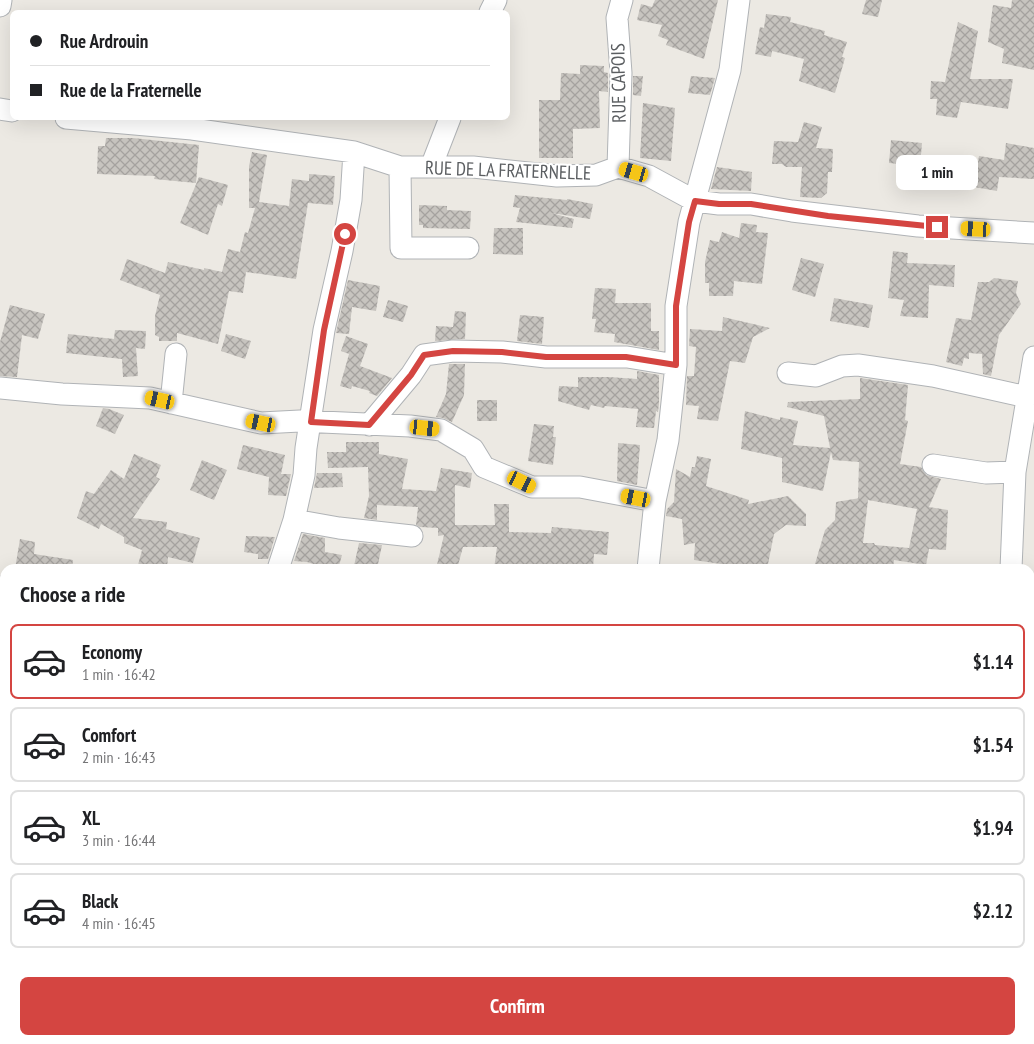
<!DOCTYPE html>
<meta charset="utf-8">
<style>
body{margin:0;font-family:"PT Sans Narrow",sans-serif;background:#f2f2f2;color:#202124;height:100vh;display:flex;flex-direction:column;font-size:19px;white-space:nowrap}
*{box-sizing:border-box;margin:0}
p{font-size:16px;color:#757577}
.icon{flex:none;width:28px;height:28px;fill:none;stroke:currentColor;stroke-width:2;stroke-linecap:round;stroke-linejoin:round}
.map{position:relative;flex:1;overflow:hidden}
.panel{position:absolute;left:0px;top:564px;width:1035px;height:481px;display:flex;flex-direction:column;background:#fff;border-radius:15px 15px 0 0;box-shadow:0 5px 20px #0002}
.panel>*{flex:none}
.guide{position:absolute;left:10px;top:10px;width:500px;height:110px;border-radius:8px;box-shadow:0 5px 20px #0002;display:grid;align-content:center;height:110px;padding:0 20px;background:#fff}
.end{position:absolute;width:22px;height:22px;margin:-11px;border:6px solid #d44541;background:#fff;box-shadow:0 0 0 2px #fff}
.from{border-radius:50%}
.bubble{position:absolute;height:35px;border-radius:8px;background:#fff;box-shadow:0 5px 20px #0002;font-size:16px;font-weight:700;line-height:35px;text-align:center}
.car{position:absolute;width:15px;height:30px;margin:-15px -8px;border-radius:6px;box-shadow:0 0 4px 1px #0007;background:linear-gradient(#f5c518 24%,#345 0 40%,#f5c518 0 76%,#345 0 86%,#f5c518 0)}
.guide b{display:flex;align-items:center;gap:18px;height:48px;font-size:19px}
.guide b+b{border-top:1px solid #e0e0e0}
.guide i{width:12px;height:12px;background:#202124}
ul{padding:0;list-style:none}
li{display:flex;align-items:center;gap:15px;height:75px;margin:0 10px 8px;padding:0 10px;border:2px solid #e0e0e0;border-radius:8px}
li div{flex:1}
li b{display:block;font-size:19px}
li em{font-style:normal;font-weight:700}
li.active{border-color:#d44541}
li>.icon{width:45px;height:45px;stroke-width:1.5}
h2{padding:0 20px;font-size:22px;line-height:60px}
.cta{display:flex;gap:10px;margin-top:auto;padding:10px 20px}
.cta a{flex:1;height:58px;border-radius:8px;background:#d44541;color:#fff;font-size:20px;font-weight:700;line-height:58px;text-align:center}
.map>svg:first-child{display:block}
</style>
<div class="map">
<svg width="1034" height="1044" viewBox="0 0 1034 1044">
<defs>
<pattern id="building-cross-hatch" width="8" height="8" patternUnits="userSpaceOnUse" patternTransform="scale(1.25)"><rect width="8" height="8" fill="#c7c4bf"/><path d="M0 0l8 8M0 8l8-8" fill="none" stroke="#a5a29f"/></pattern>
</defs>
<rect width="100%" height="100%" fill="#ece9e3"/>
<path fill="url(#building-cross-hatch)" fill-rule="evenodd" d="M655,0h63l-14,59 -38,-14 2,-5 -10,-4 4,-11 -25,-5 4,-16 11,3z
M866,0h16l-4,17 -16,-3z
M1012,0h22v70l-32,-7 2,-14 -16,-7 5,-37 18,3z
M766,14l25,3 -1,5 35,9 -1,4 23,7 -5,15 3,1 -10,35 -36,-12 5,-22 -32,-8 -1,6 -16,-3 5,-27 4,1z
M958,22l20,9 -8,48h43l-5,30 -47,-7 -4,16 -21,-3 1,-16h-7l1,-18 14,1z
M580,65l24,1v6l4,1v19l-9,-1 1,37 -27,1v29h-34v-58h21l1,-27 19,1z
M633,76h10l-2,20 -8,-1z
M691,76l24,2 -5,17 -22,-2z
M643,103l32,5 -4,53 -31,-3z
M804,122l18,5 -6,21 17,1 -1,23h-4l-1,21 -6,5 -21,-1 2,-30h-16l-4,-3h-10l2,-23 24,1z
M106,138h27l66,7 -3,38 -42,-4 1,-3 -58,-2 1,-28h7z
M891,140l31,3 -2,23 -31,-3z
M1006,143l28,5v31l-35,-2 -2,14 -23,-4 5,-31 25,4z
M252,152l15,3 -8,47 30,4 3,-27 17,2v-7l26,2 -2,29 -25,-2 -12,76 -50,-7 -3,21 -14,-2 -11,53 -41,-11v8h-18v-4l-4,-2v-19l5,-21 -40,-15 7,-21 38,14 3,-11 36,8v-2l18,4 6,-23 12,3 5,-20 3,1 7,-25h-6v-42z
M717,167l35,5 -1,19 -40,-2z
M199,177l29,8 -6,21 -4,-2 -10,31 -28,-12z
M515,195l52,5v-1l26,5 -3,15 -39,-6 23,6 -2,9 -56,-6 4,-14 -7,-1z
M419,205l28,1v4l24,1 -1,18 -47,-1v-3h-4z
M741,223l16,2 -1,7 12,1 -6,51 -28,-3 -1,15h-24v-13h-4v-21l5,-22 9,2 3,-10 17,6z
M494,228h29v27l-30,-1z
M893,251l15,2 -1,10 48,2 -1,22 -25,-2 -1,33 -28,-2 4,-16 -16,-2z
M801,258l23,6 -9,33 -23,-7z
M994,278l24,3 -2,12 5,11 -22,31 -8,41 -8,-2 -1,-20 -13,-1v6l-5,-1 -2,8 -16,-4 10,-44 15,2 7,-38h11z
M348,280l32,6 -4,25 -24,-4 -3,27 -13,-1z
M595,288l21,1 -1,14h36v28h8v19l-45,-8 1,-8 -21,-2 2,-13h-4z
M834,298l39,7 -4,23 -39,-7z
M388,300l20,6 -5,16 -20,-5z
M10,305l35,9 -7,25 -16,-4 -5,42 -17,-1v-34z
M455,311l11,1 -1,27 -30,2 1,-15 17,1z
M520,315l24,2 -2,27 -25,-3z
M723,317l47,11 -17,9 -8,26 -15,-2 -12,60 -21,-2 2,-13 -13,-1 1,-29h7l2,-29 -7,-1 1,-17 32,2z
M115,330l31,1 -1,18 -9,-1 2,28 -15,1 -1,-18 -56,-6 2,-19 46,5z
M226,334l25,7 -6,18 -24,-8z
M346,336l22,8 -8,22 32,12 -15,18 -8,-3 1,-2 -18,-5 -1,3 -11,-3 9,-32 -8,-3z
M449,364h16l-1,31 -12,27 -9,-4 -7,-1 10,-23z
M637,371l22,4v29l-1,8 -2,-1 -2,17 -18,-1 2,-18 -33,-3 -1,2 -13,-3 -2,5 -31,-9 1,-15 19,1v-10h31l28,2z
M860,378l48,7 -3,35 3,1 -8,43 21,3 5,8 15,4 -12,28 19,3 -2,40 -17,-1 -3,16 -32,-5 -1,9h-21l1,-4 -34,1 -1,3h-8l-15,-5 10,-34 10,-10 1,-18 24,-4h-2l1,-36 -26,-2 -2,-8 -8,39 -41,-9v-24l-41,-9 4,-38 35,9v-3l18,4 -5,24 37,3 -6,-32 -37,-9 1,-5 72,-3zM868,500l49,9 -8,39 -34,-3 -1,-2h-11z
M477,400h20v21h-20z
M103,408l6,1 15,6 -9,19 -19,-8z
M534,424l20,2 -1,11h3l-3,28 -25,-4z
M346,442h33v12l29,5 -6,30 34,2 5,-23 31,5 -2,15 -15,-3v40h40l-1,-21h15v28l42,1 1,-6 57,5 -2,23 -13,-1 -1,15h-99l3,-22h-34l-6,22h-21l8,-34 -6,1v-8l-18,-1 -4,-2 2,-18 -41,-2v15l-13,-2 5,-22 -1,-29 -40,1 -1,-16h19z
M618,443l22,2 -3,40 -20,-4z
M243,445l42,10 -4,19h10l-5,22 -18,-1 1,-18 -32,-8z
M134,454l27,11 -5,12 4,2 -27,39 34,4 -1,7 34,9 -7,25 -25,-6 -1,12h-30l5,-19 -18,-7v-6l-23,-13 -2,5 -22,-11 9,-27 8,3 17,-24 13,9z
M697,456l14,3 -5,27 43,14 -1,4 40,-8 18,18v12l-20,-1 -12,9 -7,35h-9l-17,-4v2l-47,-7 1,-17 -11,2 -2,-26 -16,-3 1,-7 7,-7 2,-33 14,8 2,-10h3z
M202,460l25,10 -13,30 -24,-10z
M317,473h25l1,14 -29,1z
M303,534l22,4v14l17,3 -4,14h-8l-23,-7 -13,-1z
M246,536l29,1 -7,22h-10v-5l-14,-2z
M20,539l15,3 -1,12 39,6 -1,9h-57z
M359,543l23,2 -5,24 -23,-3z"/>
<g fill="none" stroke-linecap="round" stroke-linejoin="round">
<g stroke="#b0b3b6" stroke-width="23">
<path id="minor" d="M0,6l1,-6
M490,12l6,-12
M0,109l12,2
M66,118l126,11 162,23 46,15h73l84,9 39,-1 22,-8 31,9 46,25 24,3h32l41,7 126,15 116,7
M400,167l1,81h67
M431,167l19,-49
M618,167l3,-94 -4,-55 5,-18
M788,373l28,3 26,-10 16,-1 75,11 94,21
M0,388l62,6 88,4 111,25 39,-2 110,5 31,4 32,19 11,18 48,20h48l75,14
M171,403l5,-49
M369,425l42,-50 13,-20 29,-4 49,1 44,5h81l49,8
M933,465l53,8 29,-1
M294,520l45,8 73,8
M278,569l16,-49 10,-45 2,-27 18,-118 18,-79 9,-51 3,-48
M648,569l7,-68 13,-61 8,-75v-59l13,-84 41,-152 9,-70
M1011,569l4,-97 19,-115
M0,587l5,1
M0,745l5,1
M0,851l5,-1
M1030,966l4,-1
M0,985l5,-1
M395,1040l8,4
M761,1040l14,4
M968,1040l1,4
M423,1044l4,-4
M677,1044l1,-4"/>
</g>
<use href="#minor" stroke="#fff" stroke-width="21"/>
</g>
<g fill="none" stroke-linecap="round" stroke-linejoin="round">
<path stroke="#d44541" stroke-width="6" d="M345,234l-21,96 -13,92 58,3 42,-50 13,-20 29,-4 49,1 44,5h80l50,8v-59l13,-84 6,-21 24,3h32l77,12 109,11"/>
</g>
<g text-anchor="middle" stroke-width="4" stroke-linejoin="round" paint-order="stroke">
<g font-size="19" fill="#5b5e61" stroke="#fff">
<text transform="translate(618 83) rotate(-91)" y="7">RUE CAPOIS</text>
<text transform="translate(508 170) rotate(2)" y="7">RUE DE LA FRATERNELLE</text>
</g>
</g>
</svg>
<i class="end from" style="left:345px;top:234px"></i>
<i class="end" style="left:937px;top:227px"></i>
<div class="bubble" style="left:896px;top:155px;width:82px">1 min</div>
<i class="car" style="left:634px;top:172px;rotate:286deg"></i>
<i class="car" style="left:976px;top:229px;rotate:273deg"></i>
<i class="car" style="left:160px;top:400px;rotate:283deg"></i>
<i class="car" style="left:261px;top:423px;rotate:282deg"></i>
<i class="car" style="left:425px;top:428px;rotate:96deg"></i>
<i class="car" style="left:522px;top:482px;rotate:116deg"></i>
<i class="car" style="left:636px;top:498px;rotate:281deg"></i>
<div class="guide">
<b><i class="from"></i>Rue Ardrouin</b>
<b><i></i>Rue de la Fraternelle</b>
</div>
<section class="panel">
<h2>Choose a ride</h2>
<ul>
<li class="active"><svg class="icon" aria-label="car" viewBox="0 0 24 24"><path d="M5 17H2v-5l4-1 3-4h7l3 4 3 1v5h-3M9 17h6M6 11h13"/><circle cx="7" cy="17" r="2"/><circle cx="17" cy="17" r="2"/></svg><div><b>Economy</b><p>1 min · 16:42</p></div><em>$1.14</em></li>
<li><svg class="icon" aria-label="car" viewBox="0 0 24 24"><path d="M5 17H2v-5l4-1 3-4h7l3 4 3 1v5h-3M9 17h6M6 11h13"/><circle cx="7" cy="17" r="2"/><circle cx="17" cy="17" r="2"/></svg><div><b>Comfort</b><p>2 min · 16:43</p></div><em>$1.54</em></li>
<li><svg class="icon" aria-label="car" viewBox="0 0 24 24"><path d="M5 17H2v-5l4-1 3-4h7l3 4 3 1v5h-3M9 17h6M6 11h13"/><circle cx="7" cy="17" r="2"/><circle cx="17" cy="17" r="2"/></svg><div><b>XL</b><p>3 min · 16:44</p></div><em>$1.94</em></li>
<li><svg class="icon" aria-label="car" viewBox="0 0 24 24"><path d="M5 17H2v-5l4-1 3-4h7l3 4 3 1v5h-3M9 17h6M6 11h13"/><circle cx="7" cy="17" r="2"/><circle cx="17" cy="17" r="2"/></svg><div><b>Black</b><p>4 min · 16:45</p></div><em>$2.12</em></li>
</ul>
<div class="cta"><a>Confirm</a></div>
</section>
</div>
